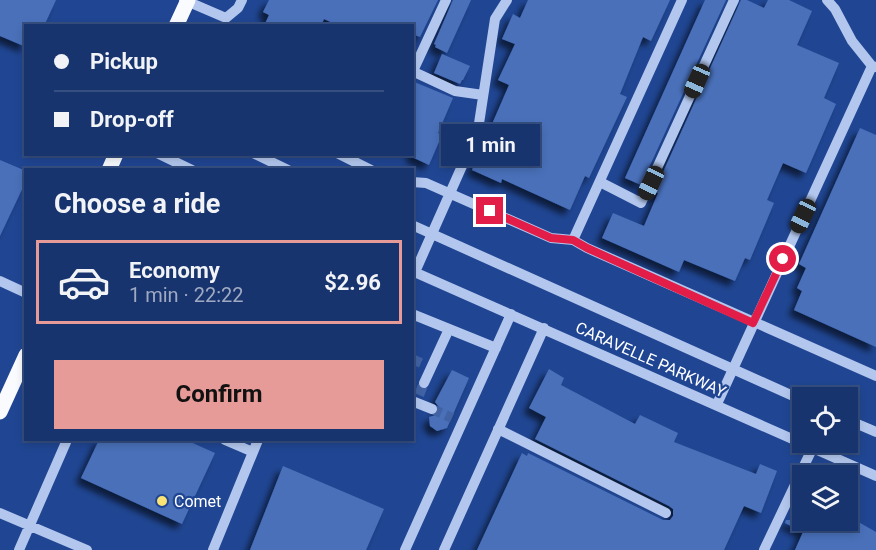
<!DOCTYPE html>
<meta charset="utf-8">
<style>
body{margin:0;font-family:Roboto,sans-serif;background:#213c73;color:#f1f3f6;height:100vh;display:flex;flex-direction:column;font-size:22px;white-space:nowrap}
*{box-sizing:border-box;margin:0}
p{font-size:20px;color:#9faac2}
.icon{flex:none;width:33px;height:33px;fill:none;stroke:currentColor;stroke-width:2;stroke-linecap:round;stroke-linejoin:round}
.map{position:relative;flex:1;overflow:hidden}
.side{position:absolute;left:24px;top:168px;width:390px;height:273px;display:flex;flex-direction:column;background:#18346e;border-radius:0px;box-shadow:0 3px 9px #0003,0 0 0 2px #364f81}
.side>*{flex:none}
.guide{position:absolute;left:24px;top:24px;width:390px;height:132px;border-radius:0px;box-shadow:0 3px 9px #0003,0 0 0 2px #364f81;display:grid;align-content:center;height:132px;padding:0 30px;background:#18346e}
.fabs{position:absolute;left:792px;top:387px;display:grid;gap:12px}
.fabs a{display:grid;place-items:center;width:66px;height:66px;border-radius:0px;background:#18346e;box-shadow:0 3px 9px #0003,0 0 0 2px #364f81;font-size:30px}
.end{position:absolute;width:27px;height:27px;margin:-14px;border:8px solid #e11d48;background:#fff;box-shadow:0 0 0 3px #fff}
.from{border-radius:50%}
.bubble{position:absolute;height:42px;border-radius:0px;background:#18346e;box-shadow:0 3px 9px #0003,0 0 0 2px #364f81;font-size:20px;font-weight:700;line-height:42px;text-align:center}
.car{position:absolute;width:18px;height:36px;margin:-18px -9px;border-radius:8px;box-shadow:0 0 4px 2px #0007;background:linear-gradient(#222 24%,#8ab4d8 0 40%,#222 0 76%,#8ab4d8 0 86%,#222 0)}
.guide b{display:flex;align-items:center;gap:21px;height:57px;font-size:22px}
.guide b+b{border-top:2px solid #364f81}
.guide i{width:15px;height:15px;background:#f1f3f6}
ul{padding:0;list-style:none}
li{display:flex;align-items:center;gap:18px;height:84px;margin:0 12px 9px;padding:0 18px;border:3px solid #364f81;border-radius:0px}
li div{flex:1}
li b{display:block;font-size:22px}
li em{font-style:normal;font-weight:700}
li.selected{border-color:#e69b98}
li>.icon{width:54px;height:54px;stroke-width:1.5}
h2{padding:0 30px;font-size:27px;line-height:72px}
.primary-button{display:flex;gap:12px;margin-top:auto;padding:12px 30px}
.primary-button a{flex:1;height:69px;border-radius:0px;background:#e69b98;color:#111;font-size:24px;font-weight:700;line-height:69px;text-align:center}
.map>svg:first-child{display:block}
</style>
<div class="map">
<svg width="876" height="550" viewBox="0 0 876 550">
<defs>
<filter id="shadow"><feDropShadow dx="-5.5" dy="5.5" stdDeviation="3" flood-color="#0009"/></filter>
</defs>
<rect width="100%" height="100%" fill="#204693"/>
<path fill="#4970b9" filter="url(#shadow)" d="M0,0h56l-12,26h-18v21l-26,-11z
M269,0h169l-18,37 -8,-3v-8h-73l-15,-7 -3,7h-57l5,-11 -6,-3z
M453,0h18l-24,53 -12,-6 1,-2 -2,-1z
M528,0h142l-19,41 -8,-4 -23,57 7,3 -38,81 -4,-2 -15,34 -68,-31 -1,4 -29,-13 37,-85 -11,-5 17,-36 -13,-5 11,-25 7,4z
M705,0h21l-85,185 -16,-7z
M741,0h6l17,8 4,-8h21l23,11 -15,34 42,18 -15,35 12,6 -30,69 -23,-10 -16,37 7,3 -24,57 -5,-2 -10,23 -51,-21 -5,12 -77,-34 11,-25 31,13 14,-33 -4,-1z
M442,54l28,12 -7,14h-1l-2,4 -26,-11z
M412,81l41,17 -15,35 4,2 -13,30 -17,-8z
M860,128l16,7v212l-82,-37 8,-19 -5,-3 9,-20 -7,-4z
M0,160l26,11v10l-26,55z
M549,369l15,9 -3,7 74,39 5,-9 38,18 -4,9 82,32 4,-10 17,7 -16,42 -17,-7 -20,44h-247l45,-97 5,3 1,-3 135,67h7l3,-4v-7l-4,-3 -134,-67 11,-22 -17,-9z
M452,370l17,8 -22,50 -10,3 -7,-5 -1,-9 7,-2 3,-3v-5l-4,-5z
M99,440h87l29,13 -33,71 -101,-46z
M283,466l101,43 -18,41h-116z
M786,520h69l21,12v18h-81l8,-18 -18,-9z"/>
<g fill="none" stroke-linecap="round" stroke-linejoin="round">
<path stroke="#4162a3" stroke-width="10" stroke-dasharray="10 5" stroke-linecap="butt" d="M412,359l9,4
M419,395l5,-12
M432,409l20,9"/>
<path stroke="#b3c7ee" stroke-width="10" d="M184,0l42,18 12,-10 4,-8
M827,0l8,9 17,32 20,25
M412,71l43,20 28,4
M413,71l33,-71
M159,154l33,16
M255,154l33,16
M339,154l32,16
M412,182l14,1 125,55 22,2 109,-240
M600,182l41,21 93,-203
M412,225l390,175
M573,240l14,8 289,128
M412,271l464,205
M415,272l63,-142 17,-111 12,-19
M0,281l26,12
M412,314l84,34
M424,383l25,-54
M412,401l20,8
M717,404l155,-338 4,1
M848,420l28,12
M498,429l168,84
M225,440l28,12
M0,513l87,37
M19,550l48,-110
M213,550l45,-110
M405,550l106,-236
M444,550l100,-222
M764,550l49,-103"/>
<path stroke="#f9fbff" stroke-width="15" d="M176,26l12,-26
M109,170l7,-16
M0,412l26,-57"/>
</g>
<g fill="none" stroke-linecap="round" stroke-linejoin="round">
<path stroke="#e11d48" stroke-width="8" d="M490,211l61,27 22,2 14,8 166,75 30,-64"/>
</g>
<circle fill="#fae274" stroke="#204693" stroke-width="2" cx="162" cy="501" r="6"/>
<g text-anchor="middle" stroke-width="4.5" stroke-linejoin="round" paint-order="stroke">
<g font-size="16" fill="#fff" stroke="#204693">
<text transform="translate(651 359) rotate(24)" y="6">CARAVELLE PARKWAY</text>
</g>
<g font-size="16" fill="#fff" stroke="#204693" text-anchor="start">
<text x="174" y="507">Comet</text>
</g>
</g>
</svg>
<div class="fabs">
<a><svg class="icon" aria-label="locate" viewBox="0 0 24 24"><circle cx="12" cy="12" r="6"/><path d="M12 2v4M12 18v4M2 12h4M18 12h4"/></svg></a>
<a><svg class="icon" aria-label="layers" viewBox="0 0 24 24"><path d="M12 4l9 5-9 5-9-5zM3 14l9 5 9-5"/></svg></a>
</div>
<i class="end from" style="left:783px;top:259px"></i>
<i class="end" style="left:490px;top:211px"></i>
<div class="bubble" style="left:441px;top:124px;width:99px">1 min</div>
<i class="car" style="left:697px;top:81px;rotate:204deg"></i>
<i class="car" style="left:651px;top:183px;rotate:205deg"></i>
<i class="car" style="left:803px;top:216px;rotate:205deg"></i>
<div class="guide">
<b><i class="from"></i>Pickup</b>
<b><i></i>Drop-off</b>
</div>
<section class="side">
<h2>Choose a ride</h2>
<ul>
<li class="selected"><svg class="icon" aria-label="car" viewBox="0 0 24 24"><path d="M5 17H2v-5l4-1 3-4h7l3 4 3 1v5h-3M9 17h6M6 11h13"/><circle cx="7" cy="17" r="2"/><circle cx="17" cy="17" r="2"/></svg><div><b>Economy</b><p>1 min · 22:22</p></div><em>$2.96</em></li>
</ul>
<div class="primary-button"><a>Confirm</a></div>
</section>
</div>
